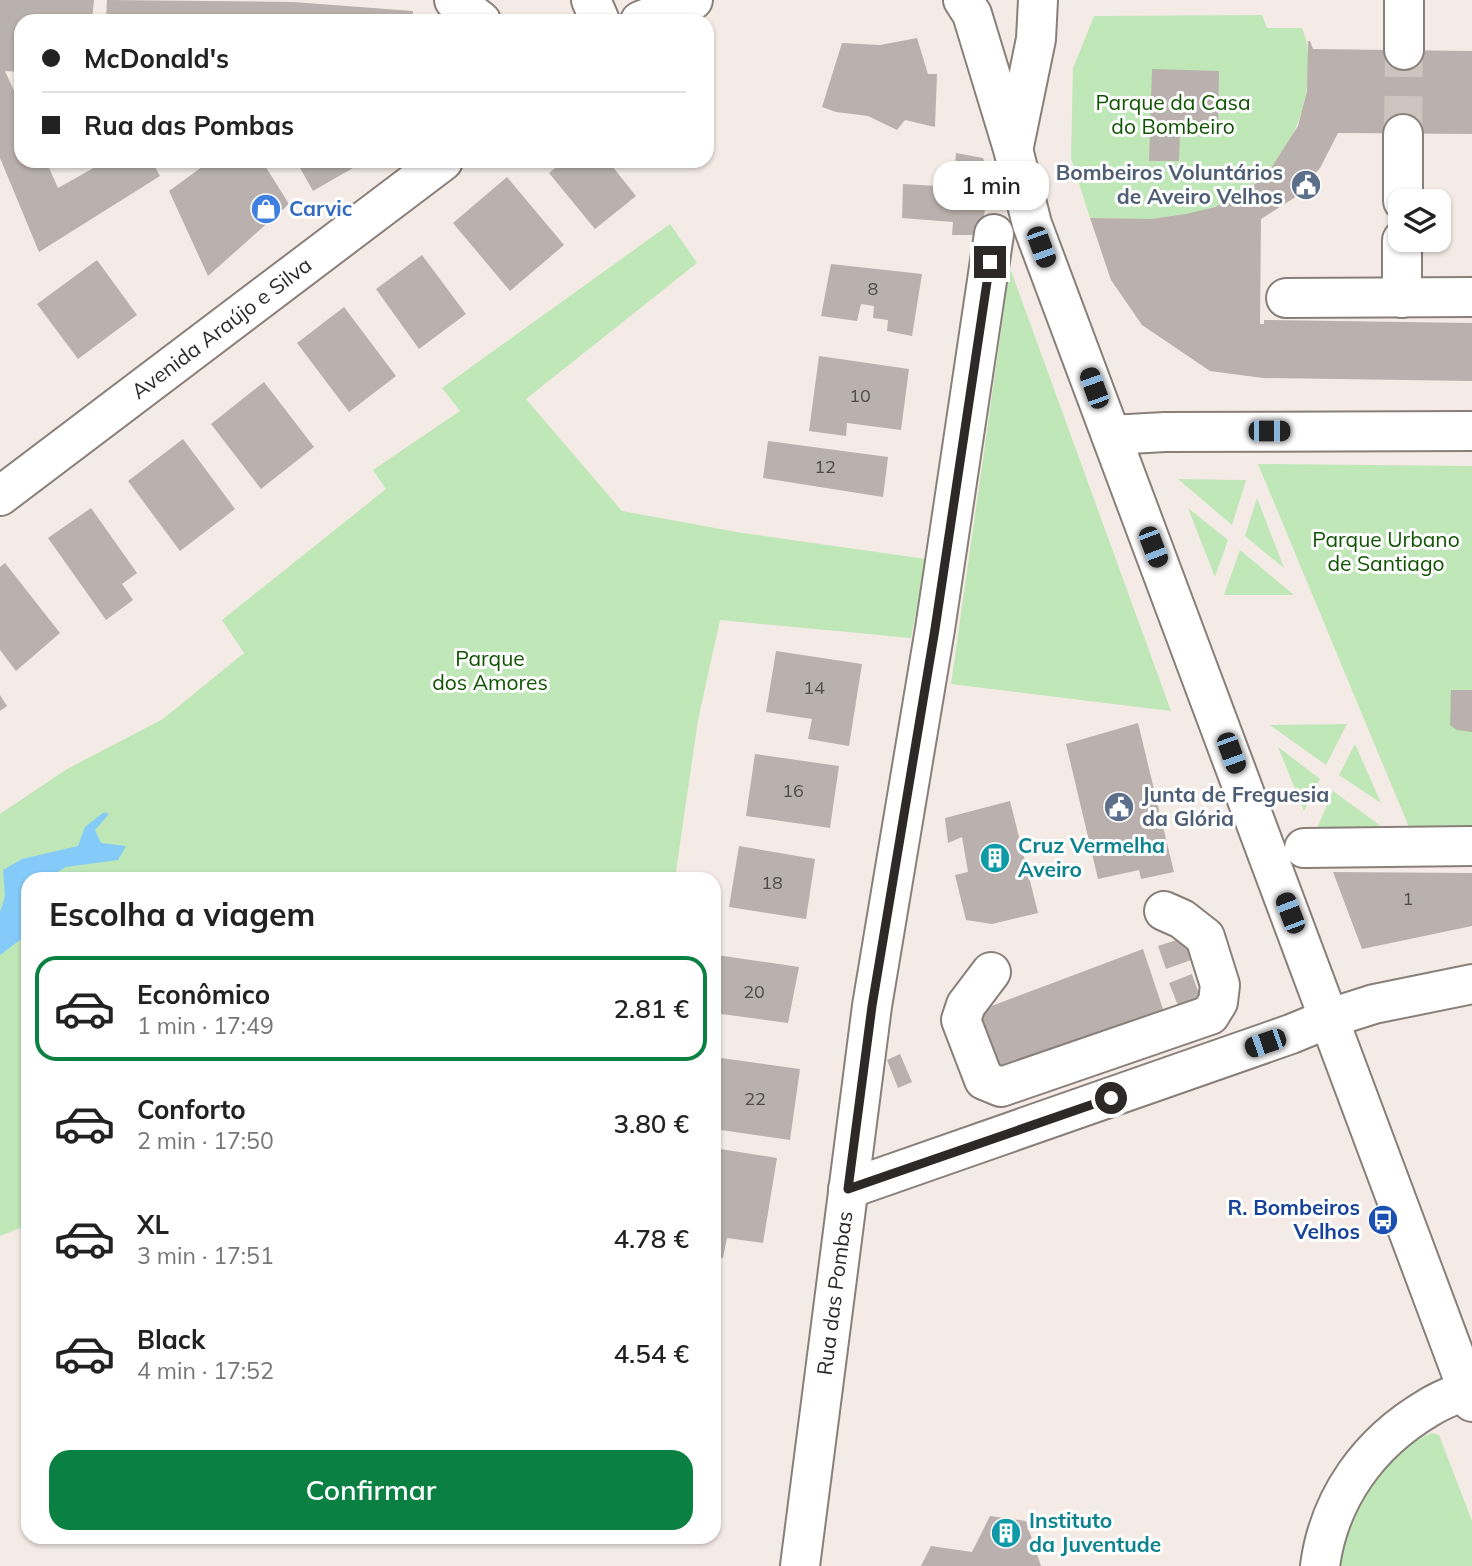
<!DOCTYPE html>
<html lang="pt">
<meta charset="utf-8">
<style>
body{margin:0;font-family:Mulish,sans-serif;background:#f6f6f6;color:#222;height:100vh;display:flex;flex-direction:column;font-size:26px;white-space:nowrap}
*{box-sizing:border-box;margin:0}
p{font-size:23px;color:#767676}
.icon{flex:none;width:38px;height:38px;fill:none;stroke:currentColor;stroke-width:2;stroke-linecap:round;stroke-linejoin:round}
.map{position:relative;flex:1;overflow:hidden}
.side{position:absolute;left:21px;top:872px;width:700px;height:672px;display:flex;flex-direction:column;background:#fff;border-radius:21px;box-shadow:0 2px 5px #0004}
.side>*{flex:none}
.guide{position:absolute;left:14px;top:14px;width:700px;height:154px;border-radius:21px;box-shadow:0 2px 5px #0004;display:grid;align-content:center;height:154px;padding:0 28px;background:#fff}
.tools{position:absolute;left:1388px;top:189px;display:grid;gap:14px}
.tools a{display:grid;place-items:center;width:63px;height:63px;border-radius:14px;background:#fff;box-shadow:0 2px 5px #0004;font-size:35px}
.end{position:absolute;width:32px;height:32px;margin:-16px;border:9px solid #2d2928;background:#fff;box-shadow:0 0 0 4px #fff}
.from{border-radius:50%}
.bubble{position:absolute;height:49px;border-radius:21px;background:#fff;box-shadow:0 2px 5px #0004;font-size:23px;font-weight:600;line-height:49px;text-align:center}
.car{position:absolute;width:21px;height:42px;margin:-21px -10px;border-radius:9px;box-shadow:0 0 5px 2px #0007;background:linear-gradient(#222 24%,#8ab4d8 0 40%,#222 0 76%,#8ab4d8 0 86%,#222 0)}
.guide b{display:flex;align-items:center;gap:24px;height:66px;font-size:26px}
.guide b+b{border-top:2px solid #e0e0e0}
.guide i{width:18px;height:18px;background:#222}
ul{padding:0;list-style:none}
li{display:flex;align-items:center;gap:21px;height:105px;margin:0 14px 10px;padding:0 14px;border:4px solid transparent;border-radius:21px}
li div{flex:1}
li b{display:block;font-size:26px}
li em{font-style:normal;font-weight:600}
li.current{border-color:#0b8043}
li>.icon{width:63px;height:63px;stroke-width:1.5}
h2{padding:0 28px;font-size:32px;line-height:84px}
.action{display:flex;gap:14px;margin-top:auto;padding:14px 28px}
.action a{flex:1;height:80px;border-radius:21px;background:#0b8043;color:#fff;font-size:28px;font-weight:600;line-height:80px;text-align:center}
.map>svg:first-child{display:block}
</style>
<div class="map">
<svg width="1472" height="1566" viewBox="0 0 1472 1566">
<rect width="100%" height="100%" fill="#f5ebe6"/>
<path fill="#bfe7b8" d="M1262,15l5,13h35c10,23 7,55 1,79 -20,73 -80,110 -153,112 -20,1 -40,-1 -60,-1l-19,-60 2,-90 21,-52z
M670,224l27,39 -171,136 96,112 120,22 184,26 -15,79 -191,-18 -22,100 -23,158h-647v347l-28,11v-422l67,-45 96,-50 81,-66 -22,-33 164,-131 -13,-19 87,-59 -18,-23z
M1010,268l161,443 -220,-27z
M1258,464l214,2v367l-61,-1z
M1178,479l68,1 -14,45z
M1257,498l27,70 -39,-32z
M1188,508l40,32 -13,37z
M1240,550l54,45h-70z
M1347,724l-21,41 -56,-40z
M1355,744l26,59 -42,-28z
M1278,747l42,32 -16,32z
M1333,791l60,44 -78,-2z
M1432,1433l7,2 33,86v45h-133c2,-14 3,-30 8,-43 14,-32 51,-79 85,-90z"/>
<path fill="#84cbfa" d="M104,812l5,2 -14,16 6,13 25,3 -8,14 -52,7 -19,11h-19v56l-28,21v-43l5,-16 -2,-26 19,-11 56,-13 7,-19z"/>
<path fill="#bab0ad" d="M0,0h94l-2,21h-71v51l-16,-1 16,35v55h25l12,27 48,-27h46l8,15 -121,76 -39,-94z
M107,0l186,2 120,9v10h-307z
M917,38l11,36h9l-2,53 -30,-7 -8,10 -29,-14 -32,-4 -14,-5 20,-64 38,2z
M1308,41h2l3,8 159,2v83l-134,-1 -18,35 -26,30 -33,21 -1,105h4v-4l208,3v58l-209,-3 -53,-7 -68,-46 -31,-45 -21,-62 61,1 35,-5 29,-7 34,-18 19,-16 30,-47 9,-35z
M1152,69l67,2 -1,59 -38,-1 -1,32h-30z
M956,153l27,5 7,19 -9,58h-29l1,-13 -51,-4 1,-34 50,3z
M210,161h52l27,43 -81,72 -39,-85z
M296,161h69l-52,30z
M564,161h44l28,35 -41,33 -46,-56z
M663,161h16l-11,7z
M507,177l57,68 -54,46 -57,-68z
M422,255l44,59 -47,35 -43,-60z
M97,260l40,55 -59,44 -41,-55z
M831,264l91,10 -10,62 -25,-5 1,-11 -15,-2 1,-12 -13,-2 -4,17 -36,-5z
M344,307l52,69 -47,36 -52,-69z
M819,356l90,13 -8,61 -54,-7 -1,13 -37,-5z
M264,382l50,65 -53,42 -50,-65z
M183,439l52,70 -55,42 -52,-70z
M768,441l120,16 -5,40 -120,-19z
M91,508l46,65 -15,11 11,16 -27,20 -58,-82z
M5,563l55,70 -44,38 -16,-21v-83z
M776,651l86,13 -13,82 -41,-7 4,-20 -46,-7z
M1451,690h21v42l-15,-2 -7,-5z
M0,695l7,11 -7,5z
M1138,723l36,149 -33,7 -2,-9 -41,9 -32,-135z
M755,754l84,12 -9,62 -84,-12z
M1010,801l28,112 -46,11 -26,-4 -11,-45 13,-3 -6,-35 -14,6 -3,-25z
M739,846l76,13 -9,60 -77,-12z
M1333,872l139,1v53l-110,23z
M1183,938l8,22 -25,9 -8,-23z
M1143,949l23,69 -164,58 -24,-65z
M717,955l82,12 -11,56 -74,-10v-42z
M1192,974l9,26 -22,8 -10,-25z
M900,1054l12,28 -14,6 -11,-28z
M714,1057l86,12 -10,71 -76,-11z
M714,1148l63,10 -14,85 -36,-5 -4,20 -9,-1z
M990,1516l36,5 15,45h-120l10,-20 41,6z"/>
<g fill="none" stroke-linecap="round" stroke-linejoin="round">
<path stroke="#cdc4c0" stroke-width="38" stroke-dasharray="38 19" stroke-linecap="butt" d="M1403,134l1,-84"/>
<g stroke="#887f7a" stroke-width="42">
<g id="minor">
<path d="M454,0l27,21"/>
<path d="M591,0l9,21"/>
<path d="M963,0l9,14 41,135 19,75 440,1178"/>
<path d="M1404,0v50"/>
<path d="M640,21l53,-21"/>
<path d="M1014,146l22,-107 2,-39"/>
<path d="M1403,201v-67"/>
<path d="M1286,298l186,-1"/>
<path d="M1402,298v-58"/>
<path d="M1111,435l54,-3 307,-1"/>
<path id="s1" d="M0,496l443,-335"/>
<path d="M1304,848l168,-2"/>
<path d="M991,972l-25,33 -5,15 23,60 17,7 209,-72 8,-13 2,-17 -15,-48 -23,-18 -18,-8"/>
<path d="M848,1189l443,-155 39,-16 44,-14 98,-20"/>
<path id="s2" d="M800,1566l72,-560 63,-377 59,-395"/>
<path d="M1320,1566c9,-68 49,-123 108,-158 12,-8 26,-13 39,-18"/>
</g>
</g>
<use href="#minor" stroke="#fff" stroke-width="38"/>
</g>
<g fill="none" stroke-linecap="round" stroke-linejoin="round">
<path stroke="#2d2928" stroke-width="9" d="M990,262l-55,367 -63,377 -24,183 263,-91"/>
</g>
<defs>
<g id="civic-disc" transform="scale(1.575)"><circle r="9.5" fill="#5c6f8a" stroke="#fff"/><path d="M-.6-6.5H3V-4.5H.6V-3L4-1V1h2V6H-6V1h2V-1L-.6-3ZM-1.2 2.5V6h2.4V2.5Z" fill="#fff"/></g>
<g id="shop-disc" transform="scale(1.575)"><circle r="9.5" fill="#3f7fe0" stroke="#fff"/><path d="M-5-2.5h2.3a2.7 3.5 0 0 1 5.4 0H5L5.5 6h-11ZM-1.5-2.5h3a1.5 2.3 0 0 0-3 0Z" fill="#fff"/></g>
<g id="building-disc" transform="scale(1.575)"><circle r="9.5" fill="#0f9aa8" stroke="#fff"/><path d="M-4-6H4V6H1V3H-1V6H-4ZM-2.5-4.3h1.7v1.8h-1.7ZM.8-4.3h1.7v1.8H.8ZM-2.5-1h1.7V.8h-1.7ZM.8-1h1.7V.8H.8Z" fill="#fff"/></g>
<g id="bus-disc" transform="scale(1.575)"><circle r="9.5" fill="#1a4fb4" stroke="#fff"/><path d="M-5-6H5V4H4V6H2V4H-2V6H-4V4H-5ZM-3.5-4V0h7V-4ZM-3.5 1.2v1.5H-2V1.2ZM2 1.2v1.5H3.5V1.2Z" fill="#fff"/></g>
</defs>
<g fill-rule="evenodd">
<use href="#civic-disc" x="1306" y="185"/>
<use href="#shop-disc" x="266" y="209"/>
<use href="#civic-disc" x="1119" y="807"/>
<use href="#building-disc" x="995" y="858"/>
<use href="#bus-disc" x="1383" y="1220"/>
<use href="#building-disc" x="1006" y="1533"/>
</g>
<g text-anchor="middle" stroke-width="6" stroke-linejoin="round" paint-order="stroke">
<g font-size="18" fill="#504b49">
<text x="873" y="295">8</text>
<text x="860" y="402">10</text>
<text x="825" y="473">12</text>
<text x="814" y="694">14</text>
<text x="793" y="797">16</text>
<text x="772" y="889">18</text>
<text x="1408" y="905">1</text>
<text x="754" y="998">20</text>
<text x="755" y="1105">22</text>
</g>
<g font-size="21" fill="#0f5400" stroke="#fff">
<text x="1173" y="110">Parque da Casa<tspan x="1173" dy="24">do Bombeiro</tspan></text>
<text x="1386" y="547">Parque Urbano<tspan x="1386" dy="24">de Santiago</tspan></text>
<text x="490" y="666">Parque<tspan x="490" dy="24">dos Amores</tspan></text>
</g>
<g font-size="21" font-weight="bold" fill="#4e5e75" stroke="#fff" text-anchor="end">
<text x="1283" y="180">Bombeiros Voluntários<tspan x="1283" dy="24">de Aveiro Velhos</tspan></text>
<text x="1142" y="802" text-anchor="start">Junta de Freguesia<tspan x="1142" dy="24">da Glória</tspan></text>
</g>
<g font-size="21" font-weight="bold" fill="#366cbe" stroke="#fff" text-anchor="start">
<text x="289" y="216">Carvic</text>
</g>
<g font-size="21" fill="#2d2928" stroke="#fff">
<text dy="7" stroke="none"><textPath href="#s1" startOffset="278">Avenida Araújo e Silva</textPath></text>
<text dy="7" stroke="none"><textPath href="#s2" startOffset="275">Rua das Pombas</textPath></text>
</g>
<g font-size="21" font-weight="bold" fill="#0d838f" stroke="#fff" text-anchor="start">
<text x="1018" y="853">Cruz Vermelha<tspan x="1018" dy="24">Aveiro</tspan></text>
<text x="1029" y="1528">Instituto<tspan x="1029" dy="24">da Juventude</tspan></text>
</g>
<g font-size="21" font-weight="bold" fill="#164399" stroke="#fff" text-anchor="end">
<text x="1360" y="1215">R. Bombeiros<tspan x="1360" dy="24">Velhos</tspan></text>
</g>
</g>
</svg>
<div class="tools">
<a><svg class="icon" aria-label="layers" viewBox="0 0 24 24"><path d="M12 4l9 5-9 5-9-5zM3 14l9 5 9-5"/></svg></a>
</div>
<i class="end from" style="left:1111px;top:1098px"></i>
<i class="end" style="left:990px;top:262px"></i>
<div class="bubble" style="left:933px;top:161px;width:116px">1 min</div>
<i class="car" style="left:1041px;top:247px;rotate:160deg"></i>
<i class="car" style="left:1094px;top:388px;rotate:340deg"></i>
<i class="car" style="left:1269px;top:431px;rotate:90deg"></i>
<i class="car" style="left:1153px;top:547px;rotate:159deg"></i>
<i class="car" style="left:1231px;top:753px;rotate:160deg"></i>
<i class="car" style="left:1290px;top:913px;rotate:339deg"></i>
<i class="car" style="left:1265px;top:1043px;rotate:251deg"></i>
<div class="guide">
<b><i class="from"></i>McDonald's</b>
<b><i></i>Rua das Pombas</b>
</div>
<section class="side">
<h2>Escolha a viagem</h2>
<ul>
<li class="current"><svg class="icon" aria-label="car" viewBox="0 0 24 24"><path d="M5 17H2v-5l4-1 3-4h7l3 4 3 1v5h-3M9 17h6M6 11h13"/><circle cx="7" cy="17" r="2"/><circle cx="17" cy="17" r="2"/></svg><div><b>Econômico</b><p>1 min · 17:49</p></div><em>2.81 €</em></li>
<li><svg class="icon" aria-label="car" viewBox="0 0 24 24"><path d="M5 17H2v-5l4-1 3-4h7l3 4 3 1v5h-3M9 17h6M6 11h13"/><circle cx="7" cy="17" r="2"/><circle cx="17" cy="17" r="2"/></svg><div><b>Conforto</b><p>2 min · 17:50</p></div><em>3.80 €</em></li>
<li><svg class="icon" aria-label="car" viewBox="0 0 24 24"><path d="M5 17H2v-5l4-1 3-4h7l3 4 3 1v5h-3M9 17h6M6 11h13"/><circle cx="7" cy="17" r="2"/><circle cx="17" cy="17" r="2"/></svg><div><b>XL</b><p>3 min · 17:51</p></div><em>4.78 €</em></li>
<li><svg class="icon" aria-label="car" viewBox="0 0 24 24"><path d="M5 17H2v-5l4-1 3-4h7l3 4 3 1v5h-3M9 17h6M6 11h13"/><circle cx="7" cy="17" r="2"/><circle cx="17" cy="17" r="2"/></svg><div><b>Black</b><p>4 min · 17:52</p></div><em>4.54 €</em></li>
</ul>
<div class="action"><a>Confirmar</a></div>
</section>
</div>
